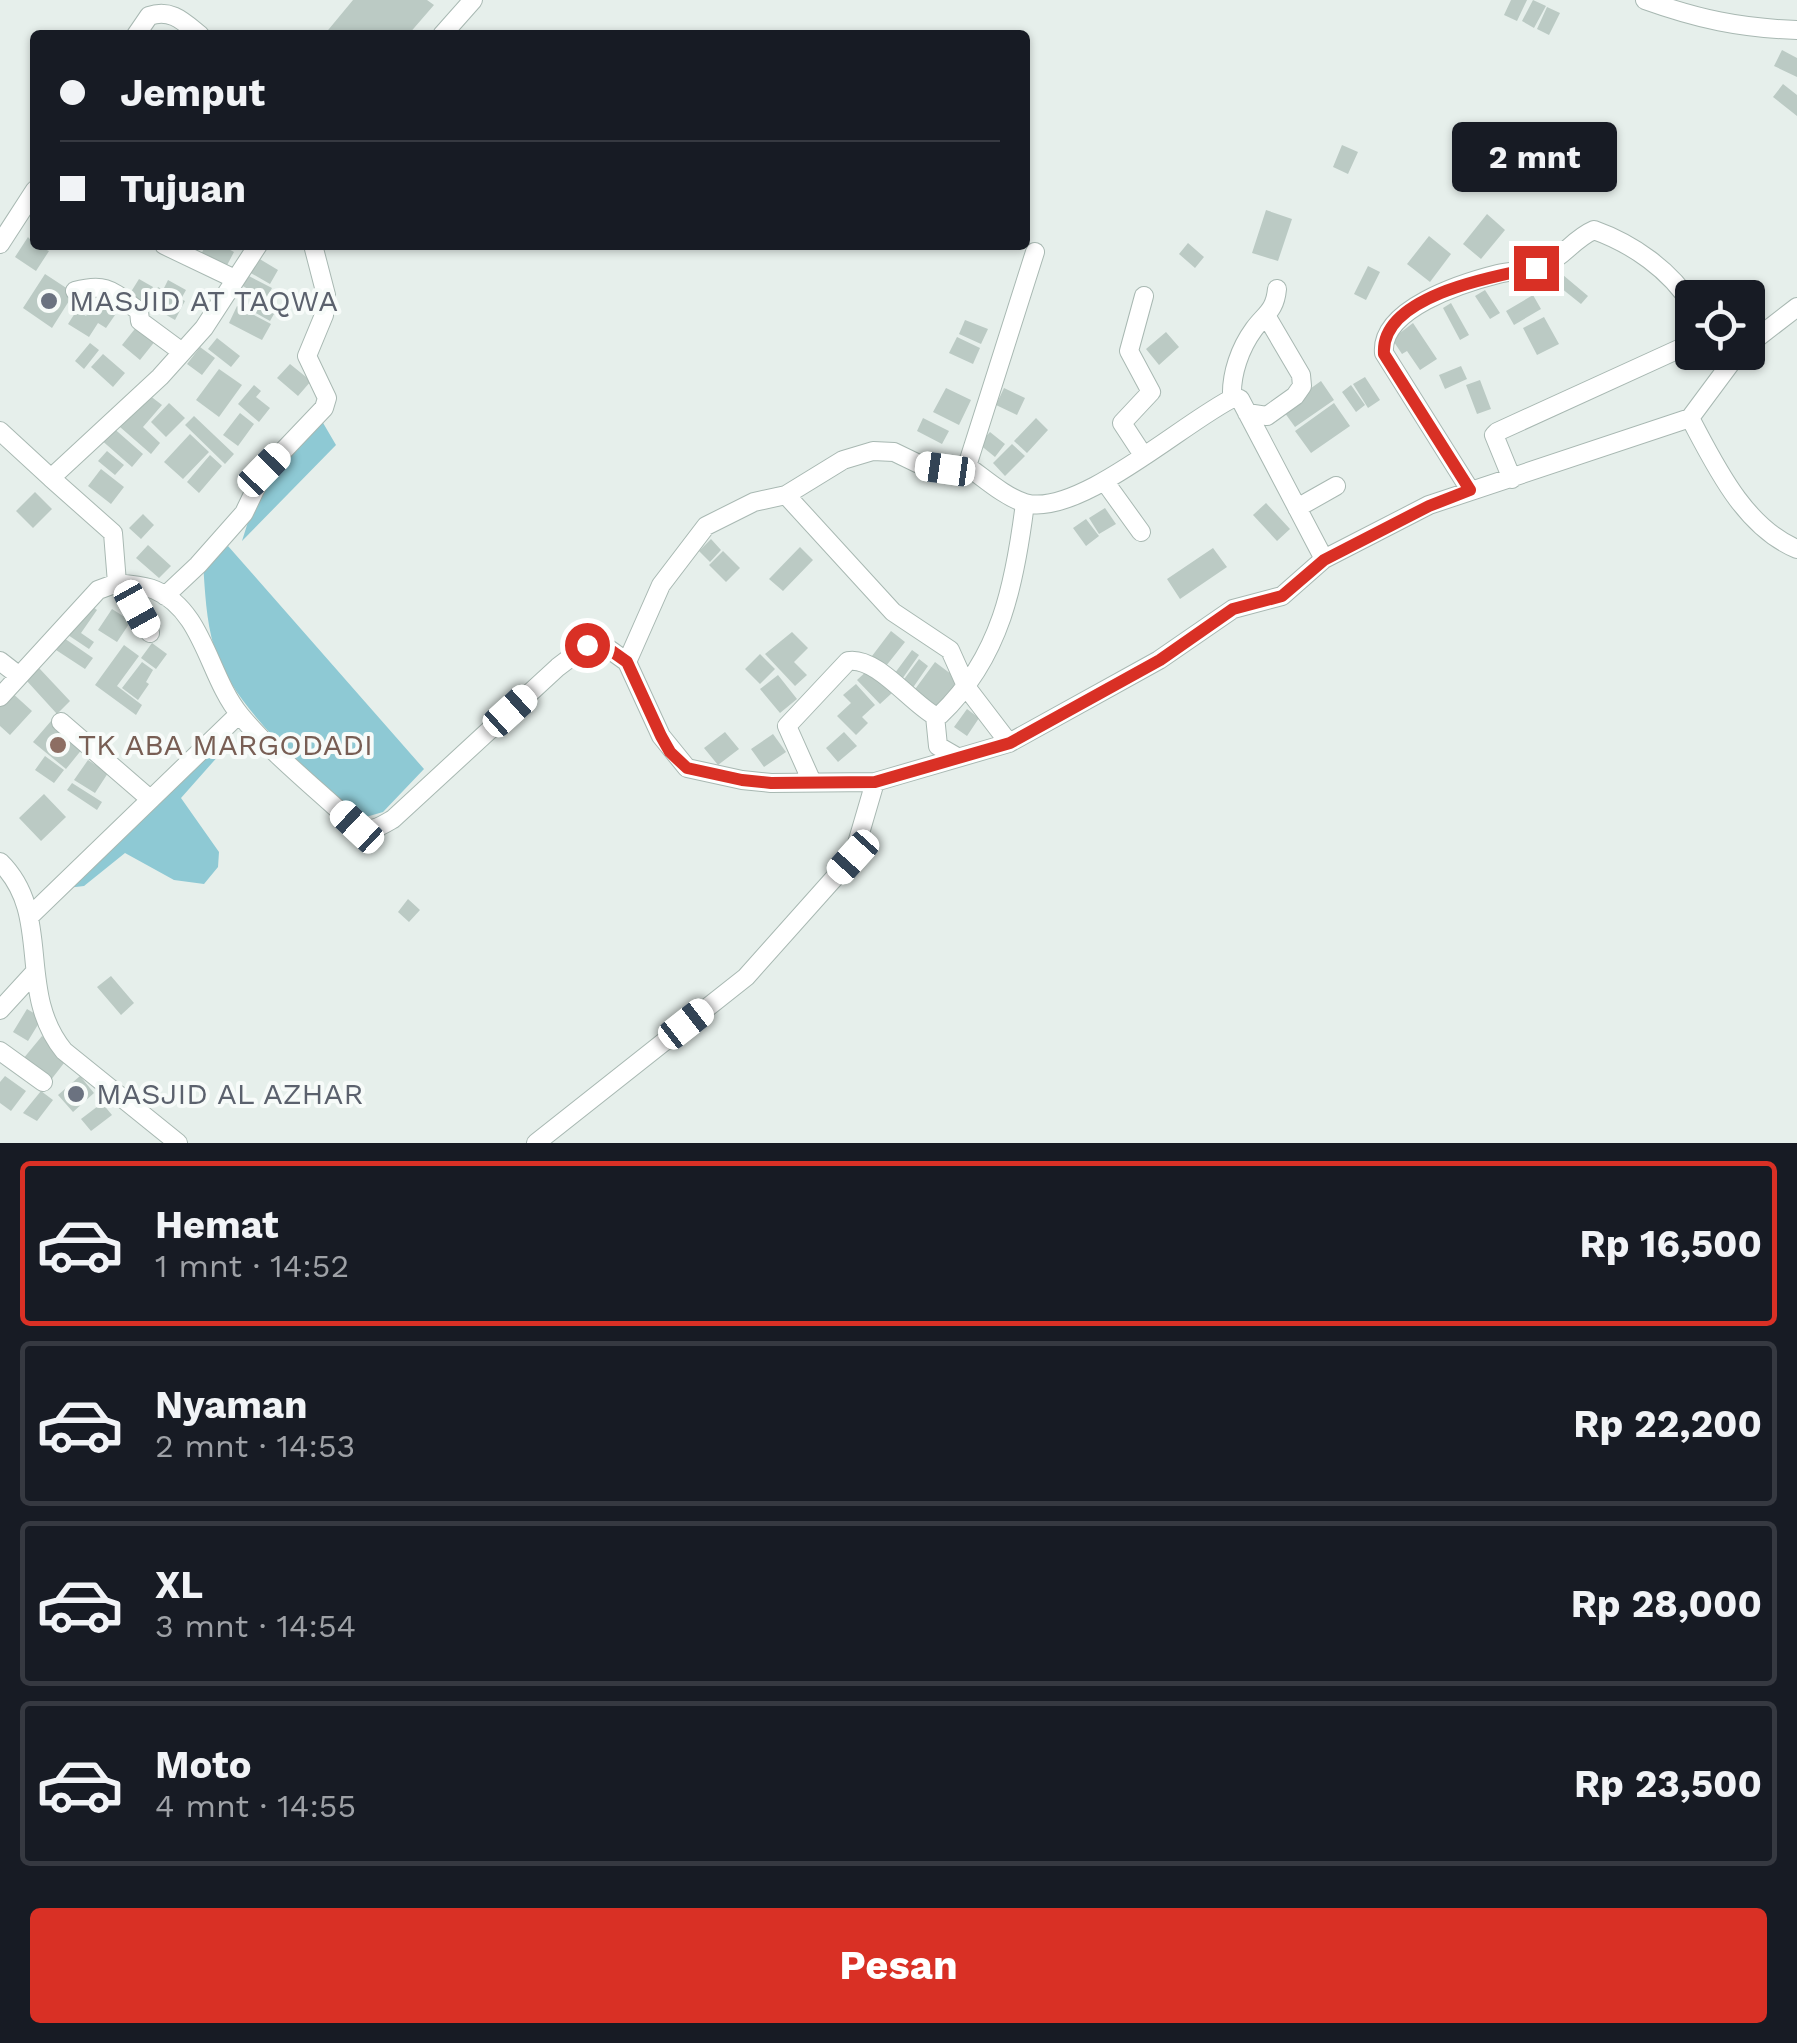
<!DOCTYPE html>
<html lang="id">
<meta charset="utf-8">
<style>
body{margin:0;font-family:"Work Sans",sans-serif;background:#242831;color:#f1f3f6;height:100vh;display:flex;flex-direction:column;font-size:38px;white-space:nowrap}
*{box-sizing:border-box;margin:0}
p{font-size:32px;color:#9ea1a6}
.icon{flex:none;width:55px;height:55px;fill:none;stroke:currentColor;stroke-width:2;stroke-linecap:round;stroke-linejoin:round}
.map{position:relative;height:1143px;overflow:hidden}
.drawer{display:flex;flex-direction:column;background:#171b24;flex:1}
.drawer>*{flex:none}
.top-card{position:absolute;left:30px;top:30px;width:1000px;height:220px;border-radius:10px;box-shadow:0 2px 8px #0004;display:grid;align-content:center;height:220px;padding:0 30px;background:#171b24}
.controls{position:absolute;left:1675px;top:280px;display:grid;gap:20px}
.controls a{display:grid;place-items:center;width:90px;height:90px;border-radius:10px;background:#171b24;box-shadow:0 2px 8px #0004;font-size:50px}
.end{position:absolute;width:45px;height:45px;margin:-22px;border:12px solid #d93025;background:#fff;box-shadow:0 0 0 5px #fff}
.from{border-radius:50%}
.bubble{position:absolute;height:70px;border-radius:10px;background:#171b24;box-shadow:0 2px 8px #0004;font-size:32px;font-weight:700;line-height:70px;text-align:center}
.car{position:absolute;width:30px;height:60px;margin:-30px -15px;border-radius:12px;box-shadow:0 0 8px 2px #0007;background:linear-gradient(#fff 24%,#345 0 40%,#fff 0 76%,#345 0 86%,#fff 0)}
.top-card b{display:flex;align-items:center;gap:35px;height:95px;font-size:38px}
.top-card b+b{border-top:2px solid #363941}
.top-card i{width:25px;height:25px;background:#f1f3f6}
ul{padding:18px 0 0;list-style:none}
li{display:flex;align-items:center;gap:30px;height:165px;margin:0 20px 15px;padding:0 10px;border:5px solid #363941;border-radius:10px}
li div{flex:1}
li b{display:block;font-size:38px}
li em{font-style:normal;font-weight:700}
li.active{border-color:#d93025}
li>.icon{width:90px;height:90px;stroke-width:1.5}
.primary-button{display:flex;gap:20px;margin-top:auto;padding:20px 30px}
.primary-button a{flex:1;height:115px;border-radius:10px;background:#d93025;color:#fff;font-size:40px;font-weight:700;line-height:115px;text-align:center}
.map>svg:first-child{display:block}
</style>
<div class="map">
<svg width="1797" height="1143" viewBox="0 0 1797 1143">
<rect width="100%" height="100%" fill="#e6efeb"/>
<path fill="#8ec9d4" d="M319,416l17,29 -94,96 21,-67z
M228,546l196,223 -41,43 -24,7c-48,-47 -124,-107 -145,-172 -8,-27 -9,-56 -11,-84z
M224,738l4,7 -47,53 38,54 -1,15 -14,17 -30,-4 -49,-27 -41,33 -17,2z"/>
<path fill="#bbcac4" d="M353,0h74l7,5 -26,30h-84z
M1511,0h16l-10,21 -13,-6z
M1533,0l13,6 -12,22 -12,-7z
M1547,7l13,6 -11,22 -12,-6z
M1782,50l15,8v19l-23,-11z
M1783,84l14,11v21l-24,-19z
M1342,145l16,7 -10,22 -15,-7z
M1266,210l26,9 -14,42 -26,-8z
M1487,214l18,16 -24,29 -18,-15z
M1429,236l22,18 -21,28 -23,-18z
M28,237l7,8 14,6 -13,20 -21,-14z
M1188,243l16,14 -9,11 -16,-14z
M206,245h15l13,7 -10,19 -25,-13z
M258,258l20,12 -8,14 -21,-12z
M1368,266l12,6 -14,28 -12,-6z
M45,274l29,19 -22,35 -29,-20z
M247,275l25,13 -6,11 -25,-14z
M1563,275l25,21 -7,8 -25,-20z
M139,279l14,8 -9,16 -15,-8z
M168,280l18,10 -5,9 4,2 -10,19 -26,-15 9,-18 5,3z
M1485,290l15,23 -10,6 -15,-23z
M103,291l19,14 -16,23 -8,-5 -9,14 -21,-13 9,-14 9,6z
M1533,295l8,14 -27,16 -8,-14z
M262,298l16,9 -8,14 -16,-9z
M1451,303l18,32 -9,5 -17,-32z
M237,306l34,18 -9,16 -33,-17z
M1544,317l15,27 -22,11 -14,-27z
M965,320l23,9 -7,15 -22,-10z
M1413,323l24,36 -17,11 -13,-19 -5,3 -10,-15z
M138,325l18,15 -16,20 -18,-15z
M1166,332l13,15 -20,18 -13,-16z
M957,337l23,11 -7,16 -24,-11z
M217,338l23,18 -9,11 -23,-18z
M90,343l9,7 -15,19 -9,-8z
M200,347l15,11 -13,17 -15,-11z
M103,354l22,19 -12,14 -22,-20z
M290,364l21,17 -13,15 -21,-18z
M1461,366l6,13 -22,10 -6,-14z
M219,369l23,16 -23,32 -23,-17z
M1365,377l15,23 -12,8 -15,-24z
M1480,380l11,29 -14,5 -11,-29z
M1321,381l13,19 -39,27 -13,-18z
M254,385l7,6 -5,6 14,11 -11,14 -21,-18z
M1351,385l14,20 -9,7 -14,-20z
M946,388l25,12 -12,25 -26,-13z
M1004,388l21,10 -8,17 -21,-10z
M149,395l13,10 -19,22 17,16 -9,11 -31,-27z
M169,403l16,15 -19,19 -15,-15z
M1334,403l16,23 -39,27 -16,-22z
M240,413l14,11 -16,22 -15,-11z
M194,416l40,38 -9,10 -40,-39z
M923,418l26,13 -7,13 -25,-13z
M1036,418l12,12 -21,23 -13,-12z
M110,425l33,29 -11,13 -33,-29z
M990,432l15,12 -10,13 -16,-13z
M190,434l19,18 -26,27 -19,-17z
M1012,444l13,12 -20,20 -12,-13z
M107,451l17,14 -9,10 -17,-14z
M210,455l12,11 -23,27 -12,-11z
M101,469l23,18 -13,17 -23,-18z
M35,492l17,17 -19,19 -17,-17z
M1266,503l24,26 -13,12 -24,-26z
M1105,508l11,16 -17,10 -10,-16z
M143,514l11,11 -13,14 -12,-11z
M1086,519l13,17 -13,10 -13,-18z
M711,539l10,11 -11,12 -11,-11z
M148,545l23,21 -12,12 -23,-20z
M800,547l13,13 -30,31 -14,-12z
M1213,548l14,19 -47,32 -13,-20z
M723,551l17,17 -14,14 -17,-17z
M89,604l8,6 -16,23 13,9 -5,7 -21,-14z
M112,609l19,12 -14,21 -19,-12z
M891,631l14,11 -19,24 -14,-10z
M792,632l16,16 -14,14 13,13 -12,11 -30,-32z
M61,636l32,22 -8,11 -32,-21z
M152,643l15,11 -11,15 -15,-11z
M124,645l15,11 -22,30 25,19 -6,10 -41,-30z
M912,650l7,5 -19,27 -8,-5z
M760,654l15,15 -15,15 -15,-15z
M919,659l9,7 -16,23 -10,-7z
M142,662l11,8 -7,12 3,2 -11,16 -16,-12z
M935,662l24,18 -23,30 -23,-18z
M39,668l31,33 -13,13 -31,-34z
M869,669l23,24 -12,11 -23,-24z
M778,675l19,24 -17,14 -20,-24z
M856,684l19,21 -13,12 6,6 -12,12 -19,-19 14,-13 -8,-8z
M10,691l22,20 -22,24 -10,-9v-23z
M967,709l12,9 -12,18 -13,-9z
M51,721l32,27 -17,21 -33,-27z
M725,732l14,17 -21,16 -14,-17z
M844,732l13,14 -19,16 -12,-14z
M773,734l13,18 -22,15 -13,-18z
M45,756l19,14 -10,13 -19,-13z
M88,760l20,13 -13,20 -21,-13z
M72,783l30,19 -5,8 -30,-20z
M44,794l22,23 -25,24 -22,-23z
M408,899l12,11 -11,12 -11,-10z
M111,976l23,27 -13,12 -24,-28z
M27,1009l15,9 -14,23 -15,-9z
M42,1036l26,22 -18,23 -27,-22z
M5,1076l21,15 -15,20 -11,-8v-21z
M80,1076l14,17 -21,19 -15,-17z
M41,1091l12,9 -16,21 -14,-8z
M102,1103l10,12 -21,16 -10,-12z"/>
<g fill="none" stroke-linecap="round" stroke-linejoin="round">
<g stroke="#a8b8b2" stroke-width="20">
<path id="minor" d="M1645,0c53,19 95,28 152,30
M136,35l13,-19c22,-8 35,6 51,19
M442,35l31,-35
M0,244l35,-54
M164,245l71,34
M75,291c33,-9 38,1 64,20l1,10 42,31
M1748,345l49,-38
M1232,397c-1,-23 8,-49 22,-68 11,-15 21,-18 23,-40
M1247,413l20,3 28,-20 7,-10 -1,-11 -34,-58
M1690,418c25,47 54,109 107,131
M0,431l51,47
M1143,455l-21,-32 29,-31 -22,-41 15,-55
M967,466l68,-214
M1512,479l-18,-44 3,-3 195,-89
M1105,482l36,50
M1470,490l-86,-137c-4,-44 78,-70 114,-79 15,-4 31,-2 46,-9 20,-8 29,-26 50,-35 39,14 76,40 98,75
M786,495l107,117 57,38 17,38 42,55
M1297,508l39,-22
M117,583c12,2 27,2 38,7 49,21 53,86 85,125 32,39 79,76 117,112 14,6 24,-1 36,-8l165,-152 29,-22 19,2 21,15 34,74 26,32 55,12 29,3 104,-1 134,-39 150,-83 74,-51 49,-13 42,-37 105,-54 261,-87 49,-66
M128,585l22,48
M165,596l33,-31 46,-52 20,-42 60,-63 3,-10 -20,-42 17,-41 2,-20 -13,-50
M0,661l18,14
M627,662l34,-77 45,-59 48,-24 32,-7 57,-35 30,-9 21,1 29,14 22,3 22,-3c17,12 38,31 58,37 54,15 161,-83 210,-106l5,2 84,160
M0,697l98,-107 19,-7 -4,-50 -62,-55 109,-101 44,-49 54,-83
M935,716l3,30 19,11
M61,722l89,77
M812,782l-25,-56 61,-65c28,-5 62,41 87,55l5,-1c61,-58 75,-132 85,-212
M0,862c54,53 15,129 64,189l114,92
M30,916l209,-202
M0,1010l33,-36
M0,1051l43,31
M536,1143l210,-166 107,-120 22,-75"/>
</g>
<use href="#minor" stroke="#fff" stroke-width="18"/>
</g>
<g fill="none" stroke-linecap="round" stroke-linejoin="round">
<path stroke="#d93025" stroke-width="12" d="M587,645l19,2 21,15 34,74 9,16 17,16 55,12 29,3 104,-1 135,-39 150,-83 73,-51 49,-13 42,-36 105,-54 41,-16 -86,-136c-4,-58 110,-78 152,-86"/>
</g>
<g fill="#6b7280" stroke="#f7fbf9" stroke-width="4">
<circle cx="49" cy="301" r="10"/>
<circle cx="76" cy="1094" r="10"/>
</g>
<circle fill="#8d6e63" stroke="#f7fbf9" stroke-width="4" cx="58" cy="745" r="10"/>
<g text-anchor="middle" stroke-width="8" stroke-linejoin="round" paint-order="stroke">
<g font-size="30" fill="#5b616d" stroke="#f7fbf9" text-anchor="start">
<text x="69" y="311">MASJID AT TAQWA</text>
<text x="96" y="1104">MASJID AL AZHAR</text>
</g>
<g font-size="30" fill="#785e54" stroke="#f7fbf9" text-anchor="start">
<text x="78" y="755">TK ABA MARGODADI</text>
</g>
</g>
</svg>
<div class="controls">
<a><svg class="icon" aria-label="locate" viewBox="0 0 24 24"><circle cx="12" cy="12" r="6"/><path d="M12 2v4M12 18v4M2 12h4M18 12h4"/></svg></a>
</div>
<i class="end from" style="left:587px;top:645px"></i>
<i class="end" style="left:1536px;top:268px"></i>
<div class="bubble" style="left:1452px;top:122px;width:165px">2 mnt</div>
<i class="car" style="left:945px;top:469px;rotate:278deg"></i>
<i class="car" style="left:264px;top:470px;rotate:44deg"></i>
<i class="car" style="left:137px;top:609px;rotate:151deg"></i>
<i class="car" style="left:510px;top:711px;rotate:48deg"></i>
<i class="car" style="left:357px;top:827px;rotate:313deg"></i>
<i class="car" style="left:853px;top:857px;rotate:222deg"></i>
<i class="car" style="left:686px;top:1024px;rotate:52deg"></i>
<div class="top-card">
<b><i class="from"></i>Jemput</b>
<b><i></i>Tujuan</b>
</div>
</div>
<section class="drawer">
<ul>
<li class="active"><svg class="icon" aria-label="car" viewBox="0 0 24 24"><path d="M5 17H2v-5l4-1 3-4h7l3 4 3 1v5h-3M9 17h6M6 11h13"/><circle cx="7" cy="17" r="2"/><circle cx="17" cy="17" r="2"/></svg><div><b>Hemat</b><p>1 mnt · 14:52</p></div><em>Rp 16,500</em></li>
<li><svg class="icon" aria-label="car" viewBox="0 0 24 24"><path d="M5 17H2v-5l4-1 3-4h7l3 4 3 1v5h-3M9 17h6M6 11h13"/><circle cx="7" cy="17" r="2"/><circle cx="17" cy="17" r="2"/></svg><div><b>Nyaman</b><p>2 mnt · 14:53</p></div><em>Rp 22,200</em></li>
<li><svg class="icon" aria-label="car" viewBox="0 0 24 24"><path d="M5 17H2v-5l4-1 3-4h7l3 4 3 1v5h-3M9 17h6M6 11h13"/><circle cx="7" cy="17" r="2"/><circle cx="17" cy="17" r="2"/></svg><div><b>XL</b><p>3 mnt · 14:54</p></div><em>Rp 28,000</em></li>
<li><svg class="icon" aria-label="car" viewBox="0 0 24 24"><path d="M5 17H2v-5l4-1 3-4h7l3 4 3 1v5h-3M9 17h6M6 11h13"/><circle cx="7" cy="17" r="2"/><circle cx="17" cy="17" r="2"/></svg><div><b>Moto</b><p>4 mnt · 14:55</p></div><em>Rp 23,500</em></li>
</ul>
<div class="primary-button"><a>Pesan</a></div>
</section>
